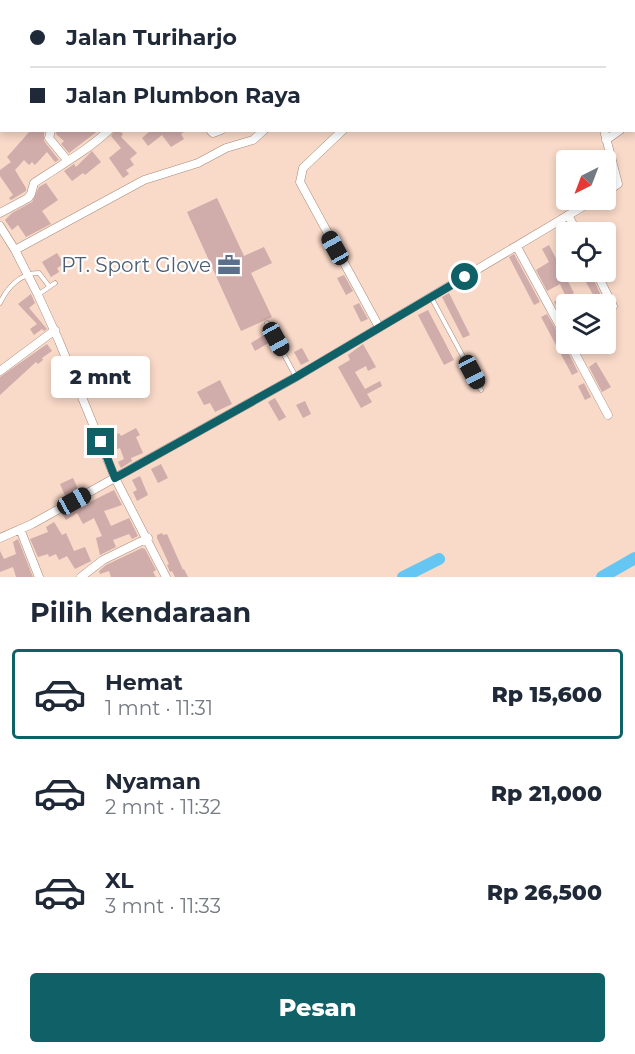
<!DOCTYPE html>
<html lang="id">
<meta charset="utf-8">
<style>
body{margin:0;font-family:Montserrat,sans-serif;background:#f2f2f3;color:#1f2937;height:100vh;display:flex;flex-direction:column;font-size:22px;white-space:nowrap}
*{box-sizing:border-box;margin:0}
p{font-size:20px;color:#747a83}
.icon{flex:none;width:33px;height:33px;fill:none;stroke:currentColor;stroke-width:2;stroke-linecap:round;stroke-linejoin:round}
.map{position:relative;height:577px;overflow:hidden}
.side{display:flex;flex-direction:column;background:#fff;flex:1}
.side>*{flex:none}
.hud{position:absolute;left:0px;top:0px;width:636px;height:132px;box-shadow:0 3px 9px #0003;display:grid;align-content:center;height:132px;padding:0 30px;background:#fff}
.needle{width:39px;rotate:222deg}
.fabs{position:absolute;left:556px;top:150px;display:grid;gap:12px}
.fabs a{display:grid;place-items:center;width:60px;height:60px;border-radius:6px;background:#fff;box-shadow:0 3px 9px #0003;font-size:30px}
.end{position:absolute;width:27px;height:27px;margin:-14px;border:8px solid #106167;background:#fff;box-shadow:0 0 0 3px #fff}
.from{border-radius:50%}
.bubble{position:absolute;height:42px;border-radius:6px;background:#fff;box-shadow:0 3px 9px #0003;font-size:20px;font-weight:800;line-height:42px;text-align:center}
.car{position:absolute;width:18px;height:36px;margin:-18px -9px;border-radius:8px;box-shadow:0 0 4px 2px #0007;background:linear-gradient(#222 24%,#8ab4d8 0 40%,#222 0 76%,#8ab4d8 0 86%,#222 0)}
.hud b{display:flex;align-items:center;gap:21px;height:57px;font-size:22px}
.hud b+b{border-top:2px solid #e0e1e3}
.hud i{width:15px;height:15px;background:#1f2937}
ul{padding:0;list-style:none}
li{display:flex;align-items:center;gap:18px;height:90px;margin:0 12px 9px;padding:0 18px;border:3px solid transparent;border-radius:6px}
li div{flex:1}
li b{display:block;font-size:22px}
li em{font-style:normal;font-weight:800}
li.active{border-color:#106167}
li>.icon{width:54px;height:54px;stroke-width:1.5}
h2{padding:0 30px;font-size:27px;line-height:72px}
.action{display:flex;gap:12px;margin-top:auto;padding:12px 30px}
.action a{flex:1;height:69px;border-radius:6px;background:#106167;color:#fff;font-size:24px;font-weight:800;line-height:69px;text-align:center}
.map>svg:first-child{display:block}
</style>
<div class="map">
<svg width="635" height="577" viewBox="0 0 635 577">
<rect width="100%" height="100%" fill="#f9d9c8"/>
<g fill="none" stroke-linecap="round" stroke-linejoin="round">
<path stroke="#65c6f3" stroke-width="12" d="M403,577l36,-18
M602,577l33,-19"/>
</g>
<path fill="#d0acaa" d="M31,130l13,2v9l15,19 -4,2 -8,-10 -12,13 -3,-3 -3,3 -5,-5 -9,10 11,18v3l-15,9 -2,-2 4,-3 -13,-19v-6l11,-8 -4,-5z
M57,130h42l-30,23 -8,-9 3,-3 -8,-7z
M115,130h4l4,4 -2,3 16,16 -7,6 4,6 -8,5 3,4 -6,4 -14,-20 12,-10 -10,-12z
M151,130h35l-5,4 3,5 -13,8 -9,-12 -14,11 -6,-8z
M92,151l9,11 -16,13 -2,-2 -11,8 -8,-10 10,-7 2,3z
M46,183l12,17 -16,11 9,13 -25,13 -8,-12 -6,5 -7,-10 7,-7 20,-11 7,-15z
M217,198l27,58 20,-9 8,16 -21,10 21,44 -31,14 -54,-119z
M566,224l4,8h-3v9l-7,-14z
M549,245l25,48 -8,4 -6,-13 -13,7 -11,-21 13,-8 -7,-13z
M57,253l7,11 -7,4 2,4 -8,5 -9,-15z
M514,254l26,48 -6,3 -25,-48z
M580,272h10l15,32h-9l-1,-6z
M344,275l9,16 -7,4 -9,-17z
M449,293l21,42 -7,3 -21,-41z
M31,294l4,9 -6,5 18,21 -3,2 -2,-2 -8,6 -4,-6 7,-5 -19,-20z
M558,299l9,18v9l-13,-24z
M359,303l9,16 -7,3 -8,-16z
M428,310l26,50 -10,5 -26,-50z
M547,314l17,30 14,28 -6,3 -31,-58z
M267,333l5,8 -17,10 -4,-8z
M47,344l5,7 -10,7 1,2 -5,4 -2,-2 -36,33v-18z
M363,344l13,23 -8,4 -2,-5 -11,6 10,17 15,-8 2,5 -15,8 5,8 -11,6 -23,-41 12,-7 -2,-5z
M302,348l7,13 -8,4 -7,-13z
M596,362l15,25 -9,5 -13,-25z
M220,380l12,24 -17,8 -5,-9 -6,2 -7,-13z
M584,383l7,14 -6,3 -7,-14z
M275,398l11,19 -7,4 -11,-19z
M305,401l6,13 -8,4 -7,-13z
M136,428l4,7 -4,2 7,16 -12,5 1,3 -11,7 -3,-6 6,-3 -4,-11 -5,2 -6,-13 10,-4 2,3z
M161,464l7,14 -10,5 -7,-14z
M140,476l8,19 -11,6 -4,-9 4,-2 -5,-10z
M73,478l6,13 -13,7 -6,-14z
M114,490l8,15 -18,6 7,15 18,-8 9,18 -6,3 -3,-5 -16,6 3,7 -16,8 -4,-17 6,-2 -8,-18 -11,6 -6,-11 -11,7 -4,-6 21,-12 1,3z
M54,522l8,13 4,-2 8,18 11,-4 6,14 -16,8 -8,-13 -8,4 -3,-6 -7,3 -1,-3 -10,3 -8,-18 18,-7 -2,-5z
M162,533l1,2 4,-1 16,36 1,-1 4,8h-13l-3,-6 -2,1 -3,-7 2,-1 -12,-26v-3z
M18,539l15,38h-17l-3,-10 -13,5v-21l4,8 12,-5 -3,-12z
M142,548l3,1 11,21 -3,2 3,5h-45l-2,-6 -9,3 -1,-3 7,-6z"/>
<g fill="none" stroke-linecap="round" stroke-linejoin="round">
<g stroke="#a88a7a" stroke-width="5">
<path id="lane" d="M39,294l16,-11
M431,297l50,93
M0,303c7,-15 20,-30 39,-30l10,13
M267,323l29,54"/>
</g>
<g stroke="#a88a7a" stroke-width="9">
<path id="street" d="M106,0l1,2
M163,0l2,2
M284,0l2,2
M573,0l1,2
M474,2l2,-2
M634,121l1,-1
M51,130l-2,8 18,22
M210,130l3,3 8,-3
M343,130l-40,38 -3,14 79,145
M604,130l14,54 -12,8
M606,140l14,-10
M0,213l28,-15 3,-4 3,-11c25,-17 53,-32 75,-53
M568,215l9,17
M0,226l15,24 23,45 21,46 56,137 51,99
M517,247l50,92
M15,250l129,-70 54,-17 28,-15 27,-8 11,-10
M596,272l17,34
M570,344l38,71
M0,371l55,-41
M20,529l19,48
M0,538l32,-14 264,-147 298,-177
M81,577l22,-17 45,-22"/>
</g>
<use href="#lane" stroke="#fff" stroke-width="4"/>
<use href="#street" stroke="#fff" stroke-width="8"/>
</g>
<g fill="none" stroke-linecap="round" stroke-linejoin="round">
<path stroke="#106167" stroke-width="8" d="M101,442l14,36 181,-101 169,-100"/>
</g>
<defs>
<g id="office-bare" transform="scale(1.8)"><path d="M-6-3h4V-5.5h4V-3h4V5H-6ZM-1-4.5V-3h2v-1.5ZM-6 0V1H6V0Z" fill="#5c6f8a" stroke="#fff" stroke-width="2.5" paint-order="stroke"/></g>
</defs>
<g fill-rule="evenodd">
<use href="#office-bare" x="229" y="265"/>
</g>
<g text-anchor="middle" stroke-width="4.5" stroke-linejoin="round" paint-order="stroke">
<g font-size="20" fill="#4e5e75" stroke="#fff" text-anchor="end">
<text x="211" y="272">PT. Sport Glove</text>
</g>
</g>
</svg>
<div class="fabs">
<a><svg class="needle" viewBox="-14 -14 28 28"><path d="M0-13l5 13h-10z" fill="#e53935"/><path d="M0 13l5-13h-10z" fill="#747a83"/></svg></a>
<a><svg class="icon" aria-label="locate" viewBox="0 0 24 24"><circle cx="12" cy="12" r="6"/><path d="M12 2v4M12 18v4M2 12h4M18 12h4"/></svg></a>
<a><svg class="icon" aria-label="layers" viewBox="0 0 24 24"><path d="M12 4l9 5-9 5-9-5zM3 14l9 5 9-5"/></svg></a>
</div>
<i class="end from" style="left:465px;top:277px"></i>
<i class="end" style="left:101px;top:442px"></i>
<div class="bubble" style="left:51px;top:356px;width:99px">2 mnt</div>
<i class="car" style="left:335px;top:248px;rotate:331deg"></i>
<i class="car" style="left:276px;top:339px;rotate:151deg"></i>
<i class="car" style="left:472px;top:372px;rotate:152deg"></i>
<i class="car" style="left:74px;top:501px;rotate:61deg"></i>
<div class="hud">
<b><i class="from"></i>Jalan Turiharjo</b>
<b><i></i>Jalan Plumbon Raya</b>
</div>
</div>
<section class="side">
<h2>Pilih kendaraan</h2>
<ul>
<li class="active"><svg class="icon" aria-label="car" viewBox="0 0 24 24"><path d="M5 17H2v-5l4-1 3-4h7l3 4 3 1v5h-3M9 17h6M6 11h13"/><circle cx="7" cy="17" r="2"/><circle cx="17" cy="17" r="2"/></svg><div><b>Hemat</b><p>1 mnt · 11:31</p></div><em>Rp 15,600</em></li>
<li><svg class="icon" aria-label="car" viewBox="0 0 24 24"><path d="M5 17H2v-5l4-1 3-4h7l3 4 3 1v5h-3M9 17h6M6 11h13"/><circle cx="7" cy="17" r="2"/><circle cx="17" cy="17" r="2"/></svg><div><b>Nyaman</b><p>2 mnt · 11:32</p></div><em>Rp 21,000</em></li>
<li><svg class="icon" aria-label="car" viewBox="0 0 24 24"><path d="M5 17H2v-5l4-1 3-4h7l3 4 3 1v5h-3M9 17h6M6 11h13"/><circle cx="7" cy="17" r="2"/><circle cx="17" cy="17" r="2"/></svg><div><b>XL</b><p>3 mnt · 11:33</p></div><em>Rp 26,500</em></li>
</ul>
<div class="action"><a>Pesan</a></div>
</section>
